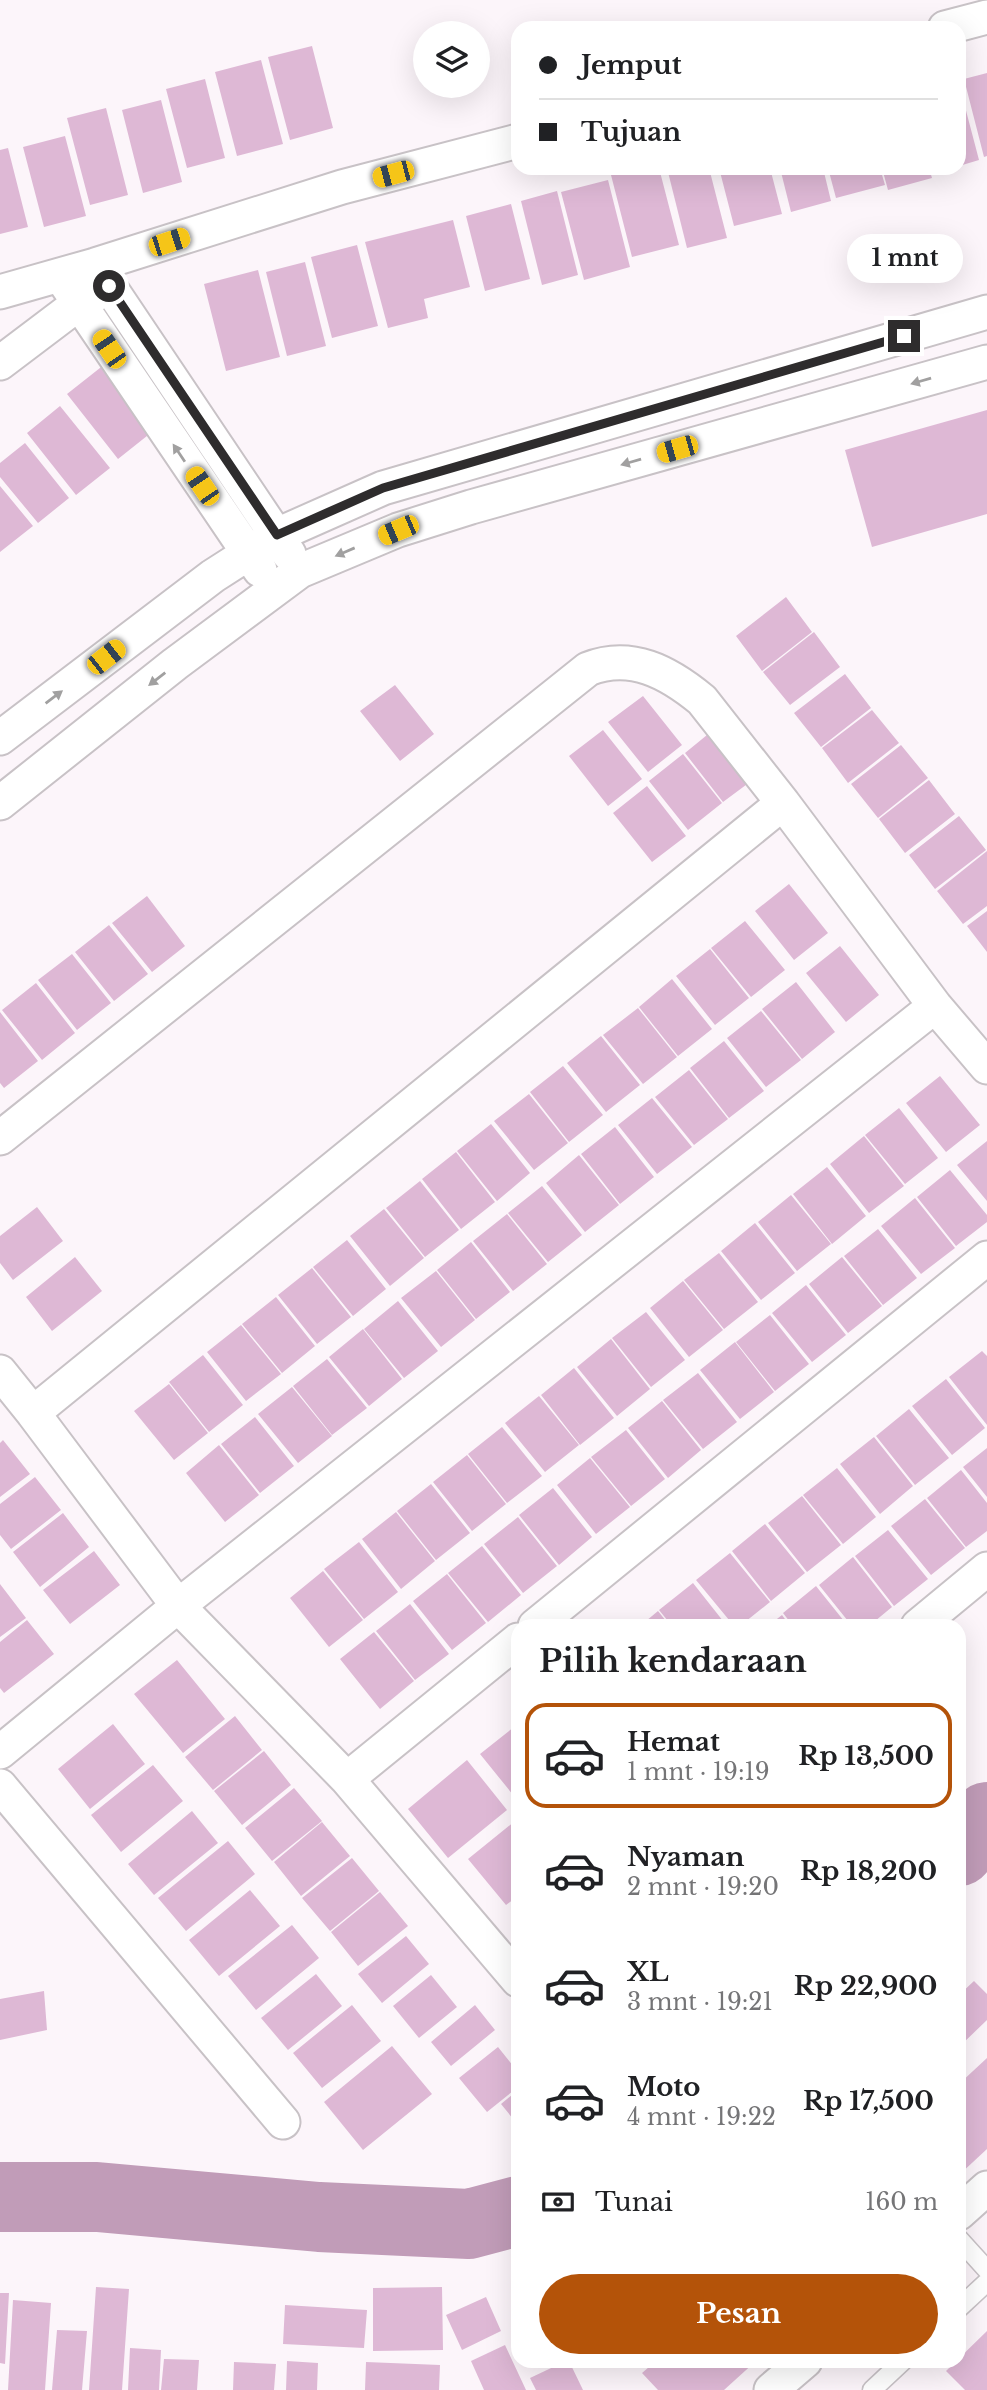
<!DOCTYPE html>
<html lang="id">
<meta charset="utf-8">
<style>
body{margin:0;font-family:"Libre Baskerville",serif;background:#f6f6f6;color:#202124;height:100vh;display:flex;flex-direction:column;font-size:26px;white-space:nowrap}
*{box-sizing:border-box;margin:0}
p{font-size:23px;color:#757577}
.icon{flex:none;width:38px;height:38px;fill:none;stroke:currentColor;stroke-width:2;stroke-linecap:round;stroke-linejoin:round}
.map{position:relative;flex:1;overflow:hidden}
.panel{position:absolute;left:511px;top:1619px;width:455px;height:749px;display:flex;flex-direction:column;background:#fff;border-radius:21px;box-shadow:0 7px 28px #0002}
.panel>*{flex:none}
.top-card{position:absolute;left:511px;top:21px;width:455px;height:154px;border-radius:21px;box-shadow:0 7px 28px #0002;display:grid;align-content:center;height:154px;padding:0 28px;background:#fff}
.fabs{position:absolute;left:413px;top:21px;display:grid;gap:14px}
.fabs a{display:grid;place-items:center;width:77px;height:77px;border-radius:50%;background:#fff;box-shadow:0 7px 28px #0002;font-size:35px}
.end{position:absolute;width:32px;height:32px;margin:-16px;border:9px solid #2e2c2d;background:#fff;box-shadow:0 0 0 4px #fff}
.from{border-radius:50%}
.bubble{position:absolute;height:49px;border-radius:24px;background:#fff;box-shadow:0 7px 28px #0002;font-size:23px;font-weight:700;line-height:49px;text-align:center}
.car{position:absolute;width:21px;height:42px;margin:-21px -10px;border-radius:9px;box-shadow:0 0 5px 2px #0007;background:linear-gradient(#f5c518 24%,#345 0 40%,#f5c518 0 76%,#345 0 86%,#f5c518 0)}
.top-card b{display:flex;align-items:center;gap:24px;height:66px;font-size:26px}
.top-card b+b{border-top:2px solid #e0e0e0}
.top-card i{width:18px;height:18px;background:#202124}
ul{padding:0;list-style:none}
li{display:flex;align-items:center;gap:21px;height:105px;margin:0 14px 10px;padding:0 14px;border:4px solid transparent;border-radius:21px}
li div{flex:1}
li b{display:block;font-size:26px}
li em{font-style:normal;font-weight:700}
li.active{border-color:#b45309}
li>.icon{width:63px;height:63px;stroke-width:1.5}
h2{padding:0 28px;font-size:32px;line-height:84px}
.pay{display:flex;align-items:center;gap:18px;height:77px;padding:0 28px;font-size:26px}
.pay p{margin-inline-start:auto}
.cta{display:flex;gap:14px;margin-top:auto;padding:14px 28px}
.cta a{flex:1;height:80px;border-radius:42px;background:#b45309;color:#fff;font-size:28px;font-weight:700;line-height:80px;text-align:center}
.map>svg:first-child{display:block}
</style>
<div class="map">
<svg width="987" height="2390" viewBox="0 0 987 2390">
<rect width="100%" height="100%" fill="#fcf5fa"/>
<g fill="none" stroke-linecap="round" stroke-linejoin="round">
<path stroke="#c19cb8" stroke-width="70" d="M959,1851l28,-34
M0,2197h97l222,20 150,7 49,-13"/>
</g>
<path fill="#deb8d5" d="M312,46l21,82 -43,12 -22,-83z
M261,60l22,84 -46,12 -22,-84z
M987,73v83l-3,1 -20,-78z
M205,79l20,79 -38,10 -21,-79z
M959,84l20,76 -20,6z
M161,100l21,82 -39,11 -21,-83z
M106,108l22,87 -38,10 -23,-87z
M65,136l21,80 -42,11 -21,-80z
M8,148l20,79 -28,7v-84z
M638,168h21l20,77 -47,12 -21,-82z
M667,168h42l18,70 -40,10z
M719,168h51l12,46 -48,12z
M780,168h43l8,33 -40,11z
M828,168h52l5,17 -49,13z
M882,168h47l3,10 -44,12z
M608,180l22,87 -46,13 -23,-88z
M557,191l21,84 -36,10 -21,-84z
M511,204l19,75 -45,12 -19,-75z
M453,220l17,67 -46,12 4,19 -40,10 -23,-86z
M357,245l21,81 -46,12 -21,-81z
M305,262l21,84 -39,10 -21,-84z
M258,270l22,87 -54,14 -22,-87z
M105,364l52,64 -39,31 -51,-65z
M60,406l50,62 -34,27 -49,-62z
M987,410v104l-115,33 -27,-97z
M25,443l44,55 -31,25 -38,-46v-14z
M0,486l33,40 -33,26z
M786,597l26,35 -50,39 -26,-35z
M814,632l26,35 -50,38 -27,-33z
M845,674l26,34 -50,39 -27,-34z
M395,685l39,49 -34,27 -40,-50z
M643,696l39,49 -34,27 -40,-50z
M872,710l27,33 -51,40 -26,-35z
M718,726l40,50 -35,26 -38,-49z
M603,730l39,49 -34,27 -39,-50z
M901,745l27,33 -50,40 -27,-34z
M683,754l39,49 -34,27 -39,-49z
M929,780l26,34 -50,39 -26,-34z
M647,786l39,50 -34,26 -39,-49z
M959,816l27,34 -51,39 -26,-34z
M987,851v55l-24,18 -26,-33z
M789,884l39,49 -34,27 -39,-49z
M147,896l38,50 -33,26 -40,-49z
M987,911v41l-20,-26z
M745,921l40,49 -34,27 -40,-49z
M109,925l39,49 -34,27 -39,-49z
M840,946l39,49 -33,27 -40,-49z
M710,949l39,49 -34,27 -39,-49z
M72,954l39,49 -34,27 -39,-50z
M672,979l40,50 -34,27 -39,-49z
M796,982l39,50 -33,27 -40,-50z
M36,983l39,50 -33,27 -40,-50z
M638,1008l39,49 -34,27 -40,-49z
M761,1011l40,49 -35,27 -39,-49z
M0,1012l38,49 -34,27 -4,-5z
M601,1036l39,49 -34,27 -39,-49z
M724,1041l40,50 -35,27 -39,-50z
M563,1066l40,49 -34,27 -39,-50z
M689,1070l39,49 -34,26 -39,-48z
M940,1076l40,49 -34,27 -40,-49z
M529,1094l39,49 -34,27 -40,-49z
M652,1098l40,49 -35,27 -39,-49z
M899,1108l39,50 -33,26 -40,-49z
M491,1124l39,49 -33,28 -40,-50z
M615,1127l39,50 -34,27 -39,-50z
M864,1136l40,50 -35,27 -39,-49z
M987,1141v60l-30,-36z
M456,1152l39,50 -34,27 -39,-50z
M579,1155l40,50 -34,27 -39,-49z
M827,1167l39,49 -34,28 -39,-50z
M950,1170l37,45v7l-31,24 -39,-49z
M420,1181l39,49 -34,27 -39,-49z
M542,1186l40,49 -34,27 -40,-49z
M791,1195l40,49 -34,27 -39,-49z
M915,1198l40,50 -34,26 -40,-48z
M37,1207l26,34 -50,39 -13,-17v-27z
M384,1209l40,49 -34,28 -40,-50z
M507,1214l40,50 -34,27 -40,-50z
M755,1223l40,50 -34,27 -40,-49z
M878,1229l39,49 -34,27 -39,-49z
M347,1240l39,49 -33,27 -40,-49z
M471,1242l39,50 -34,27 -39,-49z
M719,1253l39,49 -34,27 -40,-49z
M75,1257l27,34 -50,40 -26,-34z
M842,1257l40,49 -34,27 -39,-49z
M312,1268l39,49 -34,27 -39,-49z
M436,1271l39,49 -34,27 -40,-49z
M683,1281l40,49 -34,27 -39,-49z
M806,1285l40,50 -34,27 -40,-49z
M276,1297l39,49 -33,27 -40,-49z
M398,1301l40,50 -34,27 -40,-49z
M646,1312l39,48 -34,27 -39,-49z
M770,1315l39,49 -34,27 -39,-49z
M241,1325l40,49 -35,27 -39,-49z
M363,1329l39,50 -33,27 -40,-49z
M611,1339l39,50 -33,27 -40,-49z
M735,1342l39,50 -34,27 -40,-49z
M982,1351l5,5v69l-38,-48z
M203,1355l40,50 -34,27 -40,-50z
M327,1359l40,49 -35,27 -39,-49z
M574,1368l40,50 -34,27 -39,-50z
M698,1373l39,49 -34,27 -40,-49z
M946,1379l39,49 -33,27 -40,-49z
M169,1384l39,49 -34,27 -40,-49z
M292,1387l40,49 -34,27 -40,-49z
M539,1396l40,49 -34,27 -40,-49z
M662,1401l39,49 -33,28 -40,-50z
M909,1409l40,49 -34,27 -39,-49z
M255,1417l39,49 -34,27 -39,-49z
M502,1427l40,49 -35,27 -39,-49z
M626,1430l39,49 -34,27 -40,-49z
M874,1437l39,49 -33,28 -40,-50z
M3,1440l27,34 -30,23v-54z
M219,1445l40,50 -34,27 -39,-49z
M987,1448v49l-24,-30z
M467,1455l39,49 -34,27 -39,-49z
M590,1458l40,49 -34,27 -39,-49z
M837,1468l39,49 -33,27 -40,-49z
M961,1470l26,33v28l-21,16 -39,-49z
M35,1477l26,33 -50,39 -11,-14v-31z
M431,1484l39,49 -34,27 -39,-49z
M553,1488l39,49 -33,28 -40,-50z
M802,1496l39,49 -34,27 -39,-49z
M925,1499l40,49 -34,27 -40,-49z
M396,1512l39,49 -34,28 -39,-50z
M63,1513l26,34 -49,40 -27,-35z
M518,1517l39,49 -34,27 -39,-49z
M765,1524l40,49 -34,28 -39,-50z
M888,1530l40,49 -34,27 -39,-50z
M359,1542l39,50 -34,27 -40,-50z
M482,1546l39,49 -33,27 -40,-49z
M94,1551l26,34 -50,39 -27,-34z
M730,1553l40,49 -30,24h-6l-38,-46z
M853,1557l39,50 -23,19h-17l-33,-41z
M323,1571l40,49 -34,27 -39,-49z
M447,1574l39,49 -34,27 -39,-49z
M693,1583l34,43h-55l-13,-16z
M0,1584l26,34 -26,19z
M816,1586l32,40h-55l-10,-13z
M410,1604l39,50 -34,26 -39,-49z
M658,1611l12,15h-30z
M782,1615l8,11h-22z
M27,1620l27,34 -50,39 -4,-5v-46z
M374,1632l40,49 -34,28 -40,-50z
M177,1660l48,59 -42,34 -49,-59z
M235,1716l27,34 -49,40 -28,-33z
M113,1724l32,40 -55,45 -32,-40z
M514,1727l4,5v69l-38,-47z
M264,1751l27,34 -49,40 -28,-34z
M467,1760l40,50 -59,48 -40,-49z
M153,1765l30,36 -62,51 -30,-37z
M294,1788l28,33 -50,40 -27,-33z
M192,1811l26,32 -64,52 -26,-31z
M515,1821l3,3v72l-12,9 -38,-46z
M322,1822l28,34 -49,40 -27,-34z
M228,1841l27,33 -69,57 -28,-33z
M352,1858l27,33 -49,40 -28,-33z
M250,1890l30,36 -61,50 -30,-36z
M380,1892l28,34 -50,40 -27,-34z
M292,1925l27,33 -63,52 -28,-34z
M406,1936l23,28 -47,39 -24,-29z
M316,1974l26,32 -54,44 -27,-32z
M431,1975l26,32 -38,31 -26,-32z
M974,1981l13,13v26l-28,27v-52z
M44,1991l3,39 -47,10v-41z
M352,2005l29,36 -59,47 -29,-35z
M475,2005l20,25 -44,36 -20,-24z
M392,2046l40,48 -69,56 -39,-48z
M498,2047l20,25v15l-31,25 -28,-34z
M987,2058v91l-28,26v-91z
M518,2090v35l-17,-21z
M96,2287l33,2 -7,101h-33z
M442,2287l1,63 -70,1v-63z
M0,2293h9l-4,71 -5,-1z
M486,2297l15,34 -39,19 -16,-35z
M13,2300l38,3 -6,87h-37z
M285,2305l82,5 -3,38 -81,-4z
M57,2330l30,1 -5,59h-30z
M987,2331v59h-22l-19,-19z
M505,2345l21,45h-42l-13,-29z
M130,2348l31,2 -2,40h-31z
M164,2359l35,1 -2,30h-36z
M287,2361l31,2 -1,27h-31z
M566,2361h3l14,29h-47l-6,-12z
M656,2361h100l-32,29h-66l-16,-17z
M234,2362l42,2 -2,26h-41z
M366,2362l74,3 -1,25h-74z"/>
<g fill="none" stroke-linecap="round" stroke-linejoin="round">
<g stroke="#c8c2c6" stroke-width="21">
<path id="service" d="M959,2239l28,31
M959,2308l28,-26
M872,2390l31,-29"/>
</g>
<g stroke="#c8c2c6" stroke-width="37">
<path id="minor" d="M945,28l42,-11
M95,265l194,289
M60,275l200,295
M0,292l95,-27 247,-78 176,-46
M0,363l78,-59 20,-11
M0,738l213,-162 64,-41 106,-47 604,-176
M0,803l175,-139 125,-93 98,-41 73,-23 516,-145
M0,1138l588,-469c43,-17 80,3 114,31l81,103 152,203 52,61
M0,1372l33,41 145,193 169,173 171,201
M33,1413l750,-610
M535,1626l452,-368
M918,1626l69,-57
M0,1752l178,-146 757,-600
M347,1779l171,-139
M0,1786l283,336
M959,2213l28,-25
M771,2390l34,-29"/>
</g>
<use href="#service" stroke="#fff" stroke-width="18"/>
<use href="#minor" stroke="#fff" stroke-width="33"/>
</g>
<defs><path id="oneway-solid" d="M-6-.8H1V-3.2L6.5 0L1 3.2V.8H-6Z" transform="scale(1.75)"/></defs>
<g fill="#a1a0a0">
<use href="#oneway-solid" transform="translate(921 381) rotate(164)"/>
<use href="#oneway-solid" transform="translate(179 453) rotate(-124)"/>
<use href="#oneway-solid" transform="translate(631 462) rotate(164)"/>
<use href="#oneway-solid" transform="translate(345 552) rotate(157)"/>
<use href="#oneway-solid" transform="translate(157 679) rotate(142)"/>
<use href="#oneway-solid" transform="translate(54 697) rotate(-37)"/>
</g>
<g fill="none" stroke-linecap="round" stroke-linejoin="round">
<path stroke="#2e2c2d" stroke-width="9" d="M109,286l168,249 106,-47 521,-152"/>
</g>
</svg>
<div class="fabs">
<a><svg class="icon" aria-label="layers" viewBox="0 0 24 24"><path d="M12 4l9 5-9 5-9-5zM3 14l9 5 9-5"/></svg></a>
</div>
<i class="end from" style="left:109px;top:286px"></i>
<i class="end" style="left:904px;top:336px"></i>
<div class="bubble" style="left:847px;top:234px;width:116px">1 mnt</div>
<i class="car" style="left:393px;top:174px;rotate:255deg"></i>
<i class="car" style="left:169px;top:242px;rotate:72deg"></i>
<i class="car" style="left:109px;top:349px;rotate:326deg"></i>
<i class="car" style="left:677px;top:449px;rotate:254deg"></i>
<i class="car" style="left:202px;top:486px;rotate:326deg"></i>
<i class="car" style="left:398px;top:530px;rotate:247deg"></i>
<i class="car" style="left:106px;top:657px;rotate:52deg"></i>
<div class="top-card">
<b><i class="from"></i>Jemput</b>
<b><i></i>Tujuan</b>
</div>
<section class="panel">
<h2>Pilih kendaraan</h2>
<ul>
<li class="active"><svg class="icon" aria-label="car" viewBox="0 0 24 24"><path d="M5 17H2v-5l4-1 3-4h7l3 4 3 1v5h-3M9 17h6M6 11h13"/><circle cx="7" cy="17" r="2"/><circle cx="17" cy="17" r="2"/></svg><div><b>Hemat</b><p>1 mnt · 19:19</p></div><em>Rp 13,500</em></li>
<li><svg class="icon" aria-label="car" viewBox="0 0 24 24"><path d="M5 17H2v-5l4-1 3-4h7l3 4 3 1v5h-3M9 17h6M6 11h13"/><circle cx="7" cy="17" r="2"/><circle cx="17" cy="17" r="2"/></svg><div><b>Nyaman</b><p>2 mnt · 19:20</p></div><em>Rp 18,200</em></li>
<li><svg class="icon" aria-label="car" viewBox="0 0 24 24"><path d="M5 17H2v-5l4-1 3-4h7l3 4 3 1v5h-3M9 17h6M6 11h13"/><circle cx="7" cy="17" r="2"/><circle cx="17" cy="17" r="2"/></svg><div><b>XL</b><p>3 mnt · 19:21</p></div><em>Rp 22,900</em></li>
<li><svg class="icon" aria-label="car" viewBox="0 0 24 24"><path d="M5 17H2v-5l4-1 3-4h7l3 4 3 1v5h-3M9 17h6M6 11h13"/><circle cx="7" cy="17" r="2"/><circle cx="17" cy="17" r="2"/></svg><div><b>Moto</b><p>4 mnt · 19:22</p></div><em>Rp 17,500</em></li>
</ul>
<div class="pay"><svg class="icon" aria-label="cash" viewBox="0 0 24 24"><path d="M3 7h18v10H3z"/><circle cx="12" cy="12" r="2"/></svg>Tunai<p>160 m</p></div>
<div class="cta"><a>Pesan</a></div>
</section>
</div>
